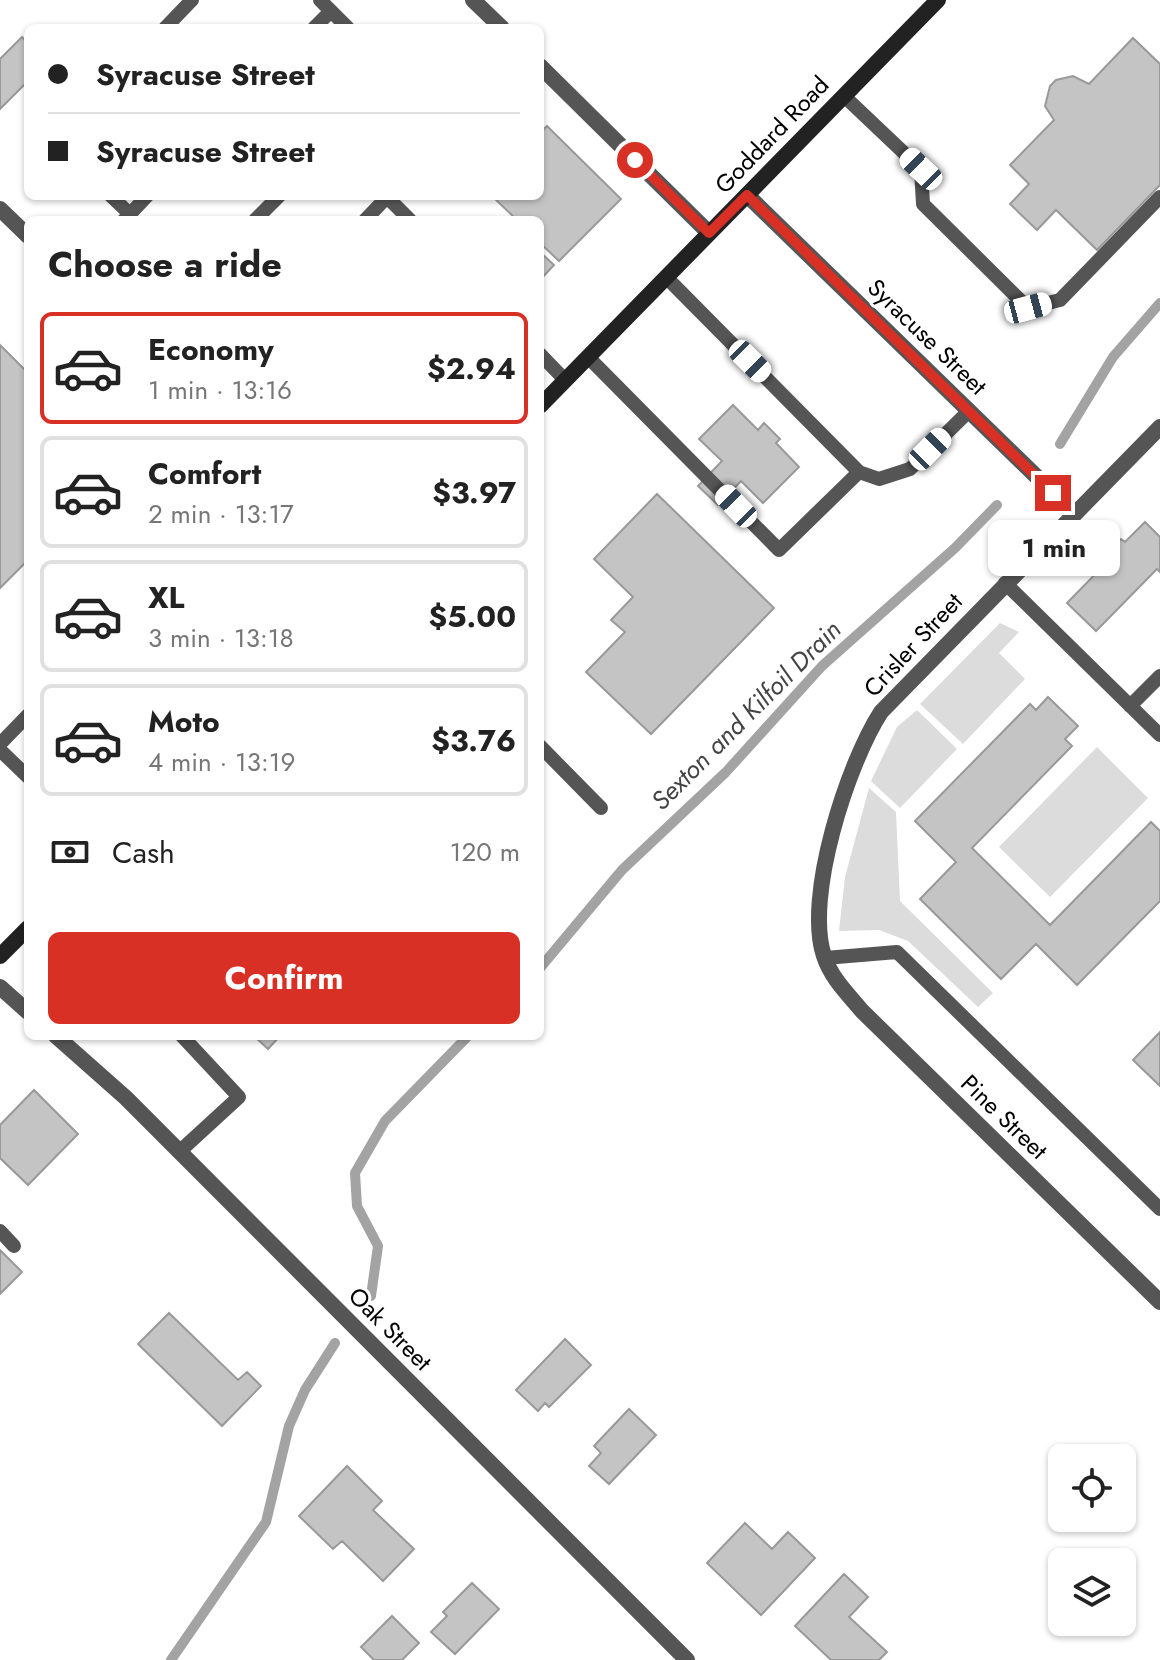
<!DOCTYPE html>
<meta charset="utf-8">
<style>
body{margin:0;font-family:Jost,sans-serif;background:#f6f6f6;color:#222;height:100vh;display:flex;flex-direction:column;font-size:30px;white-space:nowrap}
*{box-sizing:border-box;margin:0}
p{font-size:26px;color:#767676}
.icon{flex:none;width:44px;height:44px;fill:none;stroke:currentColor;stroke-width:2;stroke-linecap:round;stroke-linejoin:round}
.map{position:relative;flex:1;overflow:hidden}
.drawer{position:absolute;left:24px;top:216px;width:520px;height:824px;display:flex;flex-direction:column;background:#fff;border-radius:12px;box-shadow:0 2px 6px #0004}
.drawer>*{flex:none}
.guide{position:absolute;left:24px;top:24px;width:520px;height:176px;border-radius:12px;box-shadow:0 2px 6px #0004;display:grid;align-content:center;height:176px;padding:0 24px;background:#fff}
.tools{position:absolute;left:1048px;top:1444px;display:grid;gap:16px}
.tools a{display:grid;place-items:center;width:88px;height:88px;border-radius:12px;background:#fff;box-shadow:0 2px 6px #0004;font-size:40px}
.end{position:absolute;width:36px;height:36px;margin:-18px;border:10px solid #d93025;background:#fff;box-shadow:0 0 0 4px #fff}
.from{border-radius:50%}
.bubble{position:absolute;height:56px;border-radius:12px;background:#fff;box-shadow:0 2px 6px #0004;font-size:26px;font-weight:700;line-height:56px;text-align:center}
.car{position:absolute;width:24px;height:48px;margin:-24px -12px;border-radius:10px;box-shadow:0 0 6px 2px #0007;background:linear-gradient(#fff 24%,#345 0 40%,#fff 0 76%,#345 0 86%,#fff 0)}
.guide b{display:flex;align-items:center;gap:28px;height:76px;font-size:30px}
.guide b+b{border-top:2px solid #e0e0e0}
.guide i{width:20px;height:20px;background:#222}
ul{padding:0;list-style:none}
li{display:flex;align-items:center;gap:24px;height:112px;margin:0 16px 12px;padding:0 8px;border:4px solid #e0e0e0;border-radius:12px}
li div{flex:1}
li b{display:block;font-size:30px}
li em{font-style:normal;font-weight:700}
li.current{border-color:#d93025}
li>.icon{width:72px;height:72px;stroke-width:1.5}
h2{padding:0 24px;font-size:36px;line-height:96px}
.pay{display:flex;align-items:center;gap:20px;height:88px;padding:0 24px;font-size:30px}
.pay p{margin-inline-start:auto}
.button{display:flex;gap:16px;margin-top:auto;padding:16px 24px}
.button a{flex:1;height:92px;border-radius:12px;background:#d93025;color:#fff;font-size:32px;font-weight:700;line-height:92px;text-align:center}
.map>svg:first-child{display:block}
</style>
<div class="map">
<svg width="1160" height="1660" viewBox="0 0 1160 1660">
<rect width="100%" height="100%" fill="#fff"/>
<path fill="#dcdcdc" d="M1000,623l19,9 -20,21 26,26 -62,65 -43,-40z
M917,710l40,39 -57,59 -29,-27 26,-54z
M1097,747l51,51 -98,99 -51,-50z
M869,788l27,24 4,89 93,92 -15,14 -70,-66 -29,-11 -40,1 6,-54z"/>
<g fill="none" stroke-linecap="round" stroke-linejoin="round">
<path stroke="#a3a3a3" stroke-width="10" d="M1060,444l53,-87 47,-54
M540,968l82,-98 104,-98 96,-106 133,-118 42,-43
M371,1296l7,-50 -21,-40 -2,-33 30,-52 83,-85
M171,1660l95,-138 23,-96 16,-36 30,-47"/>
</g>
<path fill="#c4c4c4" stroke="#999" stroke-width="2" d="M22,37l6,7v37l-28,28v-50z
M1133,38l27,26v121l-63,65 -41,-40 -19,20 -27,-26 19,-20 -19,-19 44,-45 -9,-14 5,-20 6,-6 17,-4 16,8z
M547,126l74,73 -62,62 -19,-18v-23h-23l-25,-24h48v-63z
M540,252l14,13 -14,15z
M0,345l28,28v187l-28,28z
M733,405l25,25 6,-7 16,16 -4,4 23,24 -36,36 -22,-22 -23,24 -20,-19 24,-25 -23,-22z
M657,494l117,114 -123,126 -65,-62 39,-40 -14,-12 22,-23 -39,-38z
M1145,522l15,15v35l-3,-3 -61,62 -29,-28 47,-48 -5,-5 12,-11 4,3z
M1048,697l30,29 -13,13 7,7 -100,102 78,77 101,-103 9,9v70l-83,84 -41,-41 -35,35 -81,-80 36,-37 -41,-41 115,-117 6,6z
M1160,1032v54l-27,-26z
M254,1036h26l-12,13z
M34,1090l44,44 -50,51 -28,-27v-33z
M0,1250l22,22 -22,22z
M169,1313l69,67 9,-8 14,14 -39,40 -84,-82z
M565,1339l26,26 -42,42 -4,-4 -7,8 -22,-21z
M629,1409l27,26 -47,49 -20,-18 12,-13 -7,-7z
M347,1466l35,35 -9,9 41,39 -31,32 -41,-40 -9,8 -34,-33z
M745,1523l27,26 16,-17 27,26 -54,57 -54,-52z
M844,1574l24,23 -19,20 38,35 -8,8h-48l-36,-34z
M472,1583l27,26 -44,45 -24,-22 16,-16 -4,-4z
M392,1616l27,27 -17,17h-28l-13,-13z"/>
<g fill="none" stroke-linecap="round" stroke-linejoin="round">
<path stroke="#555" stroke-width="14" d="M320,0l28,28
M165,28l27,-28
M314,28l17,-17
M844,96l77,73 2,35 105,104 32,-8 100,-103
M111,196l19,18 -6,6
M387,197l23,23
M130,214l17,-18
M255,220l24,-24
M365,220l23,-24
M666,277l193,195 20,7 31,-10 59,-58
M540,354l25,26
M588,357l191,193 80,-78
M1005,583l155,152
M1130,706l30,-30
M0,744l28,-29
M540,746l61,62
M0,750l28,27
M825,958l72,-6 263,257
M179,1152l60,-55 -57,-61
M0,1231l14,15"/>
<path stroke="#555" stroke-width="16" d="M473,0l29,28
M540,66l169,167
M747,195l328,319
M0,209l28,27
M1160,427l-279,285c-33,51 -77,185 -57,244 7,22 24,38 38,55l298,291
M0,987l28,25
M56,1036l70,62 561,562"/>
<path stroke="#222" stroke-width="16" d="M540,406l398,-406
M0,956l28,-28"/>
</g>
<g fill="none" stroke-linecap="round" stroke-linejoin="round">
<path stroke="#d93025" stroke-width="10" d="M635,160l74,73 38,-38 306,298"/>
</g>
<g text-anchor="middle" stroke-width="6" stroke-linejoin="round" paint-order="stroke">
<g font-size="24" fill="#000" stroke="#fff">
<text transform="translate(772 135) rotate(-46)" y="8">Goddard Road</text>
<text transform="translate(927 337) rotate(44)" y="8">Syracuse Street</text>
<text transform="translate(913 645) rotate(-47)" y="8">Crisler Street</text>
<text transform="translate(1004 1117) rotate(44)" y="8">Pine Street</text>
<text transform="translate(390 1329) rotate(45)" y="8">Oak Street</text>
</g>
<g font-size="26" font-style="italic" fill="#444" stroke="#fff">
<text transform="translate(746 715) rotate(-45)" y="9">Sexton and Kilfoil Drain</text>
</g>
</g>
</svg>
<div class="tools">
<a><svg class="icon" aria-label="locate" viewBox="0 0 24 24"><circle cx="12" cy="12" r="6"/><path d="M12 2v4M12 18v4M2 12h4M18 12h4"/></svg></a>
<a><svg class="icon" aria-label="layers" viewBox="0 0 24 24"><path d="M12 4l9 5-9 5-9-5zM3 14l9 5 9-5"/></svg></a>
</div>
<i class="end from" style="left:635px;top:160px"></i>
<i class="end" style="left:1053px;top:493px"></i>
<div class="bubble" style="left:988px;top:520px;width:132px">1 min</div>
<i class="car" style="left:921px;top:169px;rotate:314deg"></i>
<i class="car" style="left:1028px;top:308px;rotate:75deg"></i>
<i class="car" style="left:750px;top:361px;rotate:135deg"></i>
<i class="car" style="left:930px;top:449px;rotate:45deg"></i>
<i class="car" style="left:736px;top:506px;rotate:316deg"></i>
<div class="guide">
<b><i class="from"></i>Syracuse Street</b>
<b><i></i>Syracuse Street</b>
</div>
<section class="drawer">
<h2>Choose a ride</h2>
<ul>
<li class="current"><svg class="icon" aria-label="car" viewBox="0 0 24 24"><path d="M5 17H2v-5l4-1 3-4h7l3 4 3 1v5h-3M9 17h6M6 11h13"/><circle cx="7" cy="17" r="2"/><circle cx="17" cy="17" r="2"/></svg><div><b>Economy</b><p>1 min · 13:16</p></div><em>$2.94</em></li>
<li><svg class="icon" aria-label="car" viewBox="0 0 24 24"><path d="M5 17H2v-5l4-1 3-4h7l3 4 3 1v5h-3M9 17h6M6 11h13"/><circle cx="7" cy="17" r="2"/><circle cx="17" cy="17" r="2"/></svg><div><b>Comfort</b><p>2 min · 13:17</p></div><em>$3.97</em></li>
<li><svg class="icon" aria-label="car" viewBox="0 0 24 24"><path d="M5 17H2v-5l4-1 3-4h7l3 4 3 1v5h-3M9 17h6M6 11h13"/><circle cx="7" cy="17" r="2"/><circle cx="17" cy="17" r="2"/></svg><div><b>XL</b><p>3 min · 13:18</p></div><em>$5.00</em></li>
<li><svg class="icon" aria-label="car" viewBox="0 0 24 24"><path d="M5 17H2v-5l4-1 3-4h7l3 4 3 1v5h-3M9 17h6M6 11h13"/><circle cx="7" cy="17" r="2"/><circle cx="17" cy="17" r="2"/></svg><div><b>Moto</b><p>4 min · 13:19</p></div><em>$3.76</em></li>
</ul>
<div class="pay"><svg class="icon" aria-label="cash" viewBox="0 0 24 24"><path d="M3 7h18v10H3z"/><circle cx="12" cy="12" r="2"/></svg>Cash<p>120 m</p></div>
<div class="button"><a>Confirm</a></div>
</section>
</div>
